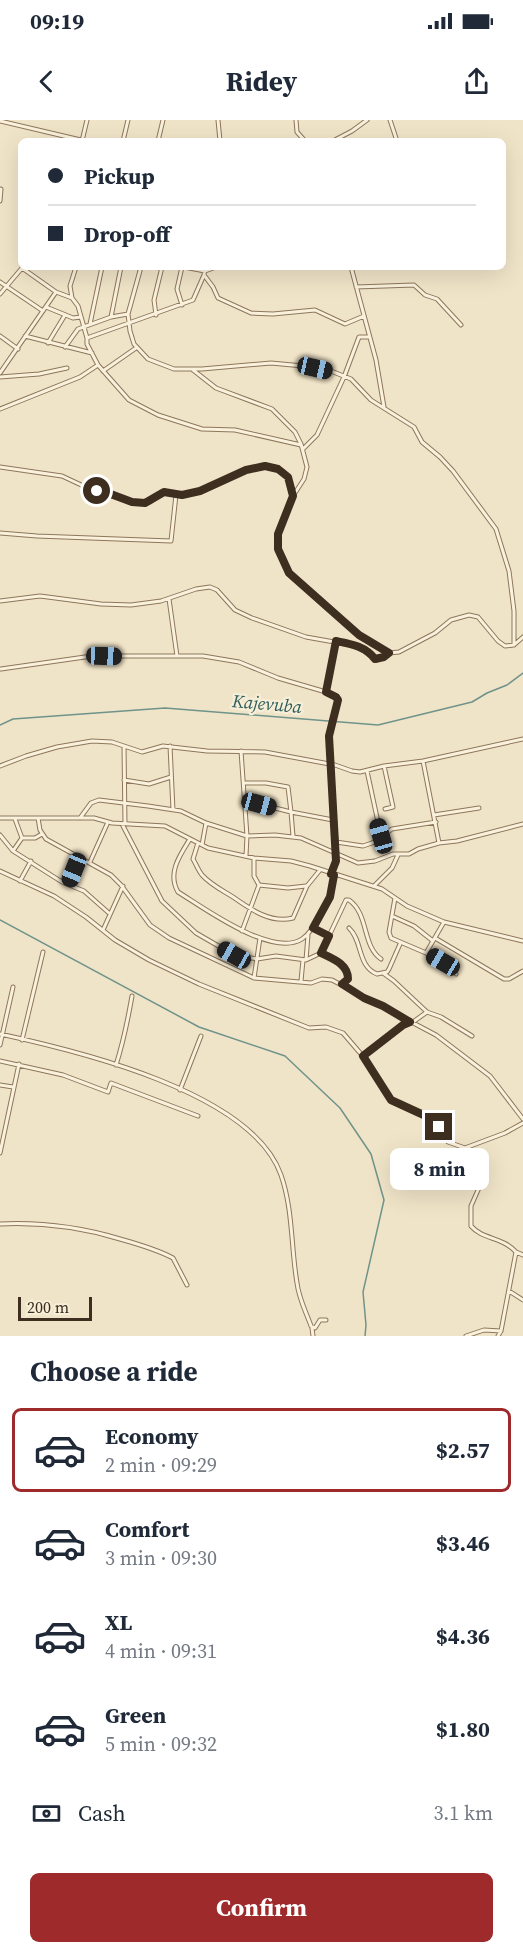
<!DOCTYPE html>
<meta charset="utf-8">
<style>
body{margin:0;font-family:"Source Serif 4",serif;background:#f2f2f3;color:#1f2937;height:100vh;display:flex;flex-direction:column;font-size:22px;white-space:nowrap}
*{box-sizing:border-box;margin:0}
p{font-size:20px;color:#747a83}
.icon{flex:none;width:33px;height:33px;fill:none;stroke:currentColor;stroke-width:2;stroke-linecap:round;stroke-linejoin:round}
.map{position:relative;height:1216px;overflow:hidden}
.drawer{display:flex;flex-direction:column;background:#fff;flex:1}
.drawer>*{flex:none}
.hud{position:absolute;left:18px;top:18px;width:488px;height:132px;border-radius:9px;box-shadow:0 6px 24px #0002;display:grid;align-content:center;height:132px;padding:0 30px;background:#fff}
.scale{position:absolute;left:18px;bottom:15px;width:74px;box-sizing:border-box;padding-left:6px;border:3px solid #3d2e20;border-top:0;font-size:16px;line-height:21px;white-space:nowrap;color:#3d2e20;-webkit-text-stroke:4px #f7eed8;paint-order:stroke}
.end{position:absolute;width:27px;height:27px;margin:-14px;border:8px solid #3d2e20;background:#fff;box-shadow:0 0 0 3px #fff}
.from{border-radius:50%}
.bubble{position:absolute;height:42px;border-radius:9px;background:#fff;box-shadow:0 6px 24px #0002;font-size:20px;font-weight:700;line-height:42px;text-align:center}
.car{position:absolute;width:18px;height:36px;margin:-18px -9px;border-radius:8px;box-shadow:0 0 4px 2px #0007;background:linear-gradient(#222 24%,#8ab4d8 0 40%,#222 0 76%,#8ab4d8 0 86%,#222 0)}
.hud b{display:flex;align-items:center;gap:21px;height:57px;font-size:22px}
.hud b+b{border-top:2px solid #e0e1e3}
.hud i{width:15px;height:15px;background:#1f2937}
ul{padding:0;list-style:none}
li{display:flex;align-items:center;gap:18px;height:84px;margin:0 12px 9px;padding:0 18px;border:3px solid transparent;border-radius:9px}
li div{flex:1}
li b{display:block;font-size:22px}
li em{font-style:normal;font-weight:700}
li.on{border-color:#9e2a2b}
li>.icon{width:54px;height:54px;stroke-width:1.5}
h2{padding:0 30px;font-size:27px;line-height:72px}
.pay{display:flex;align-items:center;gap:15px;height:66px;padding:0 30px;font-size:22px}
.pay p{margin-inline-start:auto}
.cta{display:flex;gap:12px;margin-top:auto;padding:12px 30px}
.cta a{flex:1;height:69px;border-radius:9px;background:#9e2a2b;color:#fff;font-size:24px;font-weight:700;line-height:69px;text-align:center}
.status{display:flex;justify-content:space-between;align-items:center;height:42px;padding:0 30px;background:#fff;direction:ltr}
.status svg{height:16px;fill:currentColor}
header{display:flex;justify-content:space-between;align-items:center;height:78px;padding:0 30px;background:#fff;font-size:27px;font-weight:700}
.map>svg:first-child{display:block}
</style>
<div class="status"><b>09:19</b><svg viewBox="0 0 49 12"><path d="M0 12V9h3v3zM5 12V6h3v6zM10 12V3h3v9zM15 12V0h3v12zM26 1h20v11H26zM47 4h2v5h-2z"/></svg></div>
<header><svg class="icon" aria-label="back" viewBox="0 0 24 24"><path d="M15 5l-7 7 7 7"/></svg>Ridey<svg class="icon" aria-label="share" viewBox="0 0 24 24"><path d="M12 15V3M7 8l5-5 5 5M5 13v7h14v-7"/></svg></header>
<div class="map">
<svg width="523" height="1216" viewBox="0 0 523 1216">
<rect width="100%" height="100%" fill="#f0e4c8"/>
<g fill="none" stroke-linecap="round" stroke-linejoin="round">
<path stroke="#6f938a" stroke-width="1.5" d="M0,605l13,-6 152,-11 213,17 94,-23 15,-9 20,-8 16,-12
M0,800l199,107 86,29 55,52 31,46 13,46 -21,92 3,33 -1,11"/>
<g stroke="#8d765c" stroke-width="5">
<path id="minor" d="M218,0l2,21
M296,0l1,12 8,9
M390,0l7,21
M0,1l85,20
M82,21l5,-21
M123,21l5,-21
M158,21l5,-21
M333,21l19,-10 15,-11
M0,81l1,-12
M141,147l-13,47 2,17 4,13 14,15 26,10h28l69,-6 32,3 28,5 20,8 20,21 43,27 8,15 18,15 13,14 43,58 13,42 5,40v34
M182,147l-5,22 5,16
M184,147l21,4 11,-4
M351,147l25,93 8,47
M22,148l34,24
M204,155l9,12 5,11 33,15 22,1 42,-4 30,14 19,-8
M0,162l43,29
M356,167l58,-2 11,10 12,4 24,26
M0,174l22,-26
M72,178l6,8 9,32
M46,187l27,11 8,-1
M156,195l-2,-15 8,-33
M111,197l10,-50
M90,204l12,-57
M0,216l18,13
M25,216l67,17
M48,223l17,-28
M65,227l13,-18 33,-12 17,-3
M98,245l31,35 29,15 44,14 33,1 66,15
M193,250l23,18 56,21 23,23 6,12 6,23 -3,12 -11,17 -14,33 -1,20 14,28 67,58 30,18
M103,251l33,-23
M0,253l56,-81 16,6 -2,-12 6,-19
M0,257l39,-3 28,-6
M0,289l80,-32 18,-12 -11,-21v-6l106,-38 11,-25 1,-8
M303,329l14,-14 27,-58 15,-40h10
M0,347l62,9 30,14 44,13 14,-1 14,-10c8,3 15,4 23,2 24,-3 84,-49 101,-16 3,5 4,12 5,18
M0,413l37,3 134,5 5,-46
M0,481l40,-5 61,8 30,1 30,-4 35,-12 14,-2 7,3 18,20 17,8 54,19 51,9 20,14 12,-7 10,-1 36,-19 16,-13 18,-5 9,2 20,24 7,5 9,-1 9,-8
M177,536h26l36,6 39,16 48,14
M1,549l91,-13h85l-8,-57
M124,626l1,78
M170,626l3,64
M241,631l6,85 -1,20
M423,641l16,82
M0,646l26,-10 31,-9 35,-6 20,1 30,10 21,-6 44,5 58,1 70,13 17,6 8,1 24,-6 39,-5 100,-22
M384,646l9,41 -8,2
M367,651l14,65
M124,660l25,4 22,-7
M244,663h22l22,4 3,25 42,8
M244,683l15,1 32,8 2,24
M434,695l45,-7
M0,698h94l18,5 53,3 43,22 46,10 37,3 19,5 72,23 25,17 37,16 79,19
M38,698l2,12 6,9 65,36 10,10 29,40 19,13 85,40 57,5 11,-4 10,1 104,55 54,41 33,43
M80,698l11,-15 8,-3 49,6 33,5 25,12 41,13 28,-1 26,3 57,25 17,-2 18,-7h16l9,-5 21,-6 18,-2 66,-17
M15,699l7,19h13l7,-4
M122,704l40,77 34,32 38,22 23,4 19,-3 30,4 15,-7 8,-17 -16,-8
M0,715l13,16 49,31 22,9 26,23
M190,719c-10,16 -23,34 -12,53 26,16 94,66 124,47 8,-5 12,-14 16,-22 9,-14 14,-25 16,-42
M336,722l27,4 9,-3 20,-14 44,-7
M198,723l-5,16c3,5 5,11 9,16 9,10 20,15 31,22 17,12 38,27 60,21l14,-32 13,-16
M202,725l4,-22
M13,731l9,-13
M254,738v18l5,9 29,3 18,-2
M90,742l18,-40
M0,751l54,25 32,21 29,23 34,20 50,24 110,44 17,-1 17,6 24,28 24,39 41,20 16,22 17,6 17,15 4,9 -15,34v20c12,14 30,10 45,26l-15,79 -3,5
M331,754l4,-13 1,-19 -7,-105 9,-37 -2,-3 -10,-5 10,-51
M20,761l11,-20
M69,764l11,-26
M374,766l18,-18 6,-13
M395,778l-6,34 2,6 35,15 17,9 13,12
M392,796l22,10 19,15
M349,808c14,13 8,38 28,46l10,-2 2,-3 11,-25
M103,810l20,-44
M242,811l17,-46
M329,816l17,-36h3c20,14 13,46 32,59
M435,818l69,41h5l14,-8
M321,833c12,6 27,11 27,26l-6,5
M426,833l18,-31
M306,840l2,-25
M383,853l11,8 33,31 14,5 31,19
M254,858l6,-40
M301,861l2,-21
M0,914c78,17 252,58 281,141 12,34 10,73 16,108 2,16 9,29 14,43l4,2 5,-8h6
M22,920l21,-88
M0,925l13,-58
M363,936l40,-31 10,-3 14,-10
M0,941l63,14 45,17 3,-9 87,33
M116,945c7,-22 12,-46 16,-69
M0,965l13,2
M180,970l21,-54
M465,1028l40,-15 18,-10
M0,1033l19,-89
M0,1104c42,-2 80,3 120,15 18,5 36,10 53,19l14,27
M516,1132l7,3
M509,1171l14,9
M312,1208l1,8
M466,1216l18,-6 17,1"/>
</g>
<use href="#minor" stroke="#faf1dc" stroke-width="3"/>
</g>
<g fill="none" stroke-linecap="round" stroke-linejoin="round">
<path stroke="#3d2e20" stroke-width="8" d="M97,371l11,2 24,9 13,1 19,-11 18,3 18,-4 46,-21 19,-4 13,3 10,8 5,19 -15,38v15l11,24 70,62 30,18 -5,4 -9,2c-10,-13 -24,-15 -39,-18l-10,51 10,5 2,3 -9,36 7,125 -5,13 3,1 -4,22 -17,31 16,8 -8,17c12,6 27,11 27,26l-6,5 22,14 19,8 27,16 -7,3 -40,31 28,44 37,17 11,10"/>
</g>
<g text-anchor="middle" stroke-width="4.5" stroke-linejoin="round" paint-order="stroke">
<g font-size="18" font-style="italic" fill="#2f5d5a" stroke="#f7eed8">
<text transform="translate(267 584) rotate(5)" y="6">Kajevuba</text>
</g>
</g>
</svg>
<div class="scale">200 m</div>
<i class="end from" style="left:97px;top:371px"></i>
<i class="end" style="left:439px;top:1007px"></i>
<div class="bubble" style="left:390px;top:1028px;width:99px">8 min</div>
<i class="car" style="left:315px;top:248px;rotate:103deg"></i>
<i class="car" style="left:104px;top:536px;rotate:92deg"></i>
<i class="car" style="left:259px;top:684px;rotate:105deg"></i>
<i class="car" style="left:381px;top:716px;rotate:344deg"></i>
<i class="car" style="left:74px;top:750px;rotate:202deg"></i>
<i class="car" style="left:234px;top:835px;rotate:299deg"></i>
<i class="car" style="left:443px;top:842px;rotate:300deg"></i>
<div class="hud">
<b><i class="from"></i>Pickup</b>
<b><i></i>Drop-off</b>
</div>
</div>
<section class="drawer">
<h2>Choose a ride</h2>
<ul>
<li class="on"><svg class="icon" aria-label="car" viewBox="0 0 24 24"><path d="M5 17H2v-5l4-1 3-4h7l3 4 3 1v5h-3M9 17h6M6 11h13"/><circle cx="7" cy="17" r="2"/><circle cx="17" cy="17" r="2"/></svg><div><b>Economy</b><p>2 min · 09:29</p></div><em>$2.57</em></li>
<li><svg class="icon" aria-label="car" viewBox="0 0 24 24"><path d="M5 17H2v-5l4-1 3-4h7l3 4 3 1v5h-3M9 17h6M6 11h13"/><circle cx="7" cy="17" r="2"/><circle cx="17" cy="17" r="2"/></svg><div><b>Comfort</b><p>3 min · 09:30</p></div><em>$3.46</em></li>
<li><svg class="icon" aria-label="car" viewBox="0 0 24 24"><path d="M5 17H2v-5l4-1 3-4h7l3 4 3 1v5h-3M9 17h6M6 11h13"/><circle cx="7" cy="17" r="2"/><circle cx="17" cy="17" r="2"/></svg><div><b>XL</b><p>4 min · 09:31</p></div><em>$4.36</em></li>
<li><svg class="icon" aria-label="car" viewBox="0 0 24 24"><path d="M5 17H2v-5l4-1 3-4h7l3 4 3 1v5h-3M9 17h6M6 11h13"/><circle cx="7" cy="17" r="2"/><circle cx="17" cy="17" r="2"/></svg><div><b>Green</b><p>5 min · 09:32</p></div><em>$1.80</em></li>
</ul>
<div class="pay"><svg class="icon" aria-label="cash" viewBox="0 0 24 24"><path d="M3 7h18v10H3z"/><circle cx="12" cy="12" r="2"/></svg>Cash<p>3.1 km</p></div>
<div class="cta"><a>Confirm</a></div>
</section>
